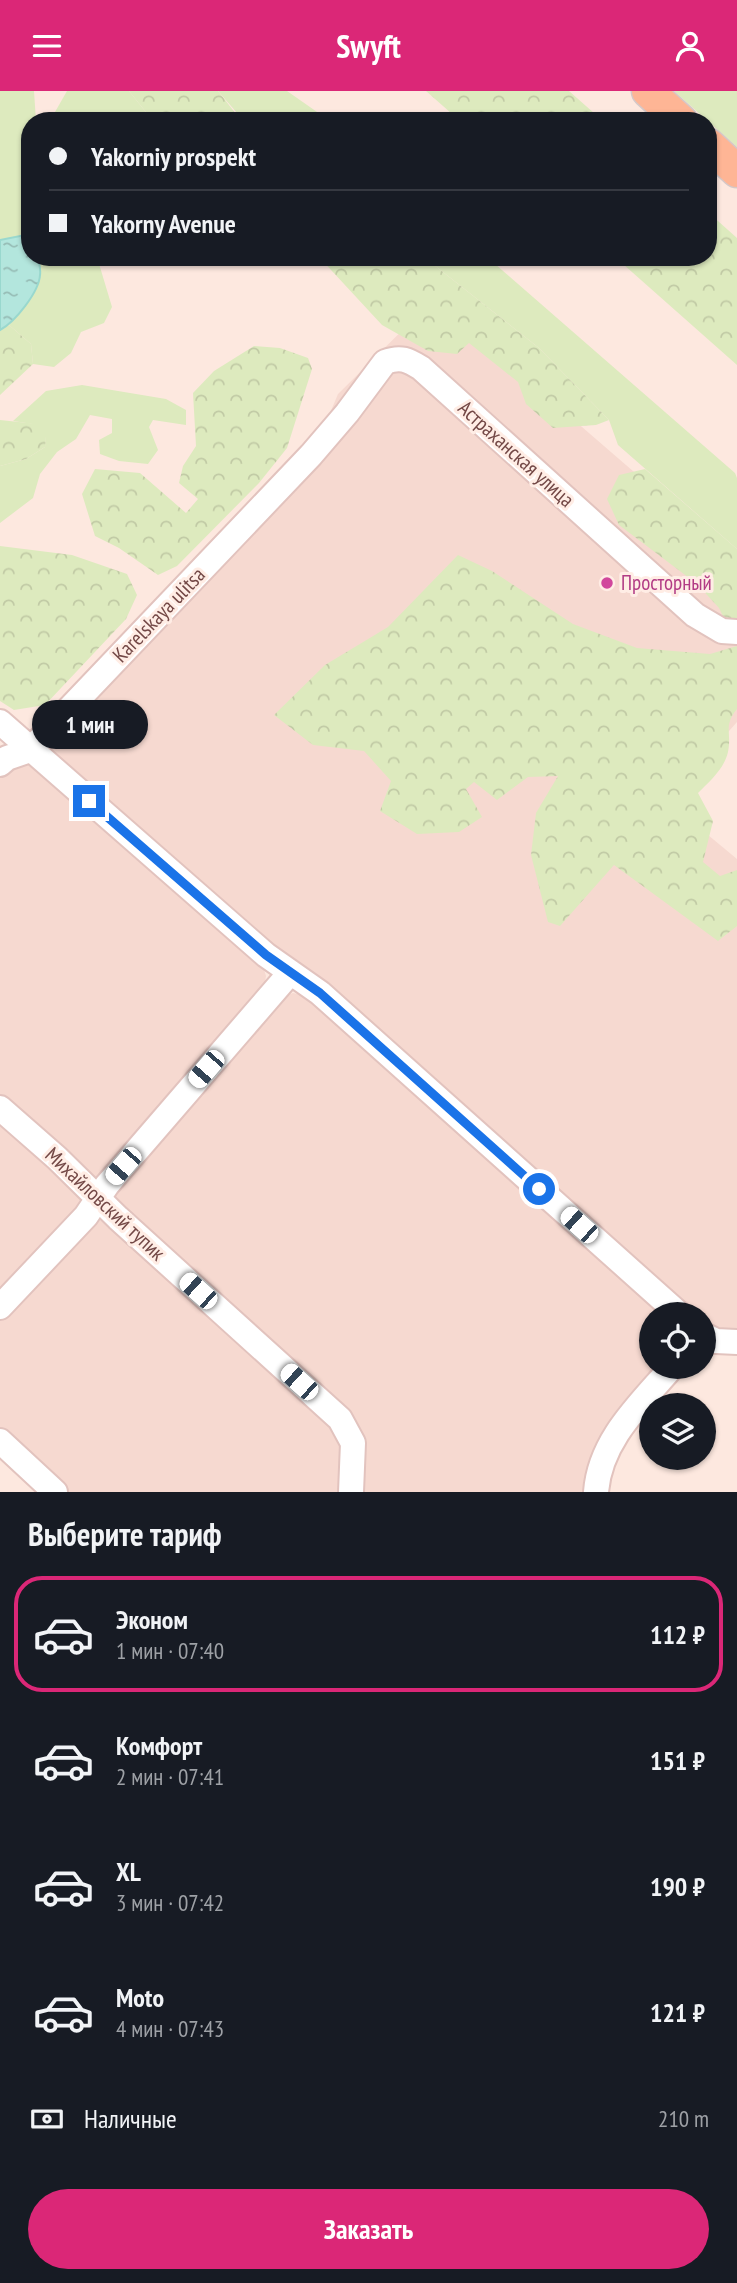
<!DOCTYPE html>
<html lang="ru">
<meta charset="utf-8">
<style>
body{margin:0;font-family:"PT Sans Narrow",sans-serif;background:#242831;color:#f1f3f6;height:100vh;display:flex;flex-direction:column;font-size:26px;white-space:nowrap}
*{box-sizing:border-box;margin:0}
p{font-size:23px;color:#9ea1a6}
.icon{flex:none;width:38px;height:38px;fill:none;stroke:currentColor;stroke-width:2;stroke-linecap:round;stroke-linejoin:round}
.map{position:relative;height:1401px;overflow:hidden}
.panel{display:flex;flex-direction:column;background:#171b24;flex:1}
.panel>*{flex:none}
.banner{position:absolute;left:21px;top:21px;width:696px;height:154px;border-radius:28px;box-shadow:0 2px 5px #0004;display:grid;align-content:center;height:154px;padding:0 28px;background:#171b24}
.buttons{position:absolute;left:639px;top:1211px;display:grid;gap:14px}
.buttons a{display:grid;place-items:center;width:77px;height:77px;border-radius:50%;background:#171b24;box-shadow:0 2px 5px #0004;font-size:35px}
.end{position:absolute;width:32px;height:32px;margin:-16px;border:9px solid #1a73e8;background:#fff;box-shadow:0 0 0 4px #fff}
.from{border-radius:50%}
.bubble{position:absolute;height:49px;border-radius:24px;background:#171b24;box-shadow:0 2px 5px #0004;font-size:23px;font-weight:600;line-height:49px;text-align:center}
.car{position:absolute;width:21px;height:42px;margin:-21px -10px;border-radius:9px;box-shadow:0 0 5px 2px #0007;background:linear-gradient(#fff 24%,#345 0 40%,#fff 0 76%,#345 0 86%,#fff 0)}
.banner b{display:flex;align-items:center;gap:24px;height:66px;font-size:26px}
.banner b+b{border-top:2px solid #363941}
.banner i{width:18px;height:18px;background:#f1f3f6}
ul{padding:0;list-style:none}
li{display:flex;align-items:center;gap:21px;height:116px;margin:0 14px 10px;padding:0 14px;border:4px solid transparent;border-radius:28px}
li div{flex:1}
li b{display:block;font-size:26px}
li em{font-style:normal;font-weight:600}
li.current{border-color:#db2777}
li>.icon{width:63px;height:63px;stroke-width:1.5}
h2{padding:0 28px;font-size:32px;line-height:84px}
.pay{display:flex;align-items:center;gap:18px;height:77px;padding:0 28px;font-size:26px}
.pay p{margin-inline-start:auto}
.action{display:flex;gap:14px;margin-top:auto;padding:14px 28px}
.action a{flex:1;height:80px;border-radius:42px;background:#db2777;color:#fff;font-size:28px;font-weight:600;line-height:80px;text-align:center}
header{display:flex;justify-content:space-between;align-items:center;height:91px;padding:0 28px;background:#db2777;color:#fff;font-size:32px;font-weight:600}
.map>svg:first-child{display:block}
</style>
<header><svg class="icon" aria-label="menu" viewBox="0 0 24 24"><path d="M4 6h16M4 12h16M4 18h16"/></svg>Swyft<svg class="icon" aria-label="person" viewBox="0 0 24 24"><circle cx="12" cy="8" r="4"/><path d="M4 21q1-7 8-7t8 7"/></svg></header>
<div class="map">
<svg width="737" height="1401" viewBox="0 0 737 1401">
<defs>
<pattern id="forest-crowns" width="20" height="18" patternUnits="userSpaceOnUse" patternTransform="scale(1.75)"><rect width="20" height="18" fill="#ddeabe"/><path d="M2 6a3 3 0 1 1 6 0M12 15a3 3 0 1 1 6 0" fill="none" stroke="#c1caa5"/></pattern>
<pattern id="water-ripples" width="26" height="14" patternUnits="userSpaceOnUse" patternTransform="scale(1.75)"><rect width="26" height="14" fill="#b3e6dd"/><path d="M2 4q2-2 4 0t4 0M15 11q2-2 4 0t4 0" fill="none" stroke="#96bcb5"/></pattern>
</defs>
<rect width="100%" height="100%" fill="#fde8df"/>
<path fill="#f6d9d0" d="M434,208l303,262v161l-70,79 70,58v476l-33,-9v-12h-14l-642,-562 -4,-23 271,-280 23,-55z
M37,672l224,197 5,16 -3,18 -158,184 -16,1 -89,-80v-327l5,-6z
M293,902l22,5 355,316h-19v53h13l-73,125h-234l2,-50 -247,-246 161,-195z
M0,1026l82,77 -2,18 -80,84z
M103,1129l231,203 12,23 -1,46h-282l-63,-59v-117l89,-94z"/>
<path fill="#ddeabe" d="M0,0h34l2,30h-6v119l-6,-5 -24,5z
M67,0h62l24,30h-93l-5,-9z
M218,0h69l43,30h-86z
M674,0h63v56z
M38,166h59l15,50 -8,16 -23,9 -10,21 -17,14 -21,-3 -2,-20 -22,-19c20,-24 33,-35 29,-68z
M424,166h63l248,216 2,5v71l-119,-104 -9,-25 -70,-72z
M82,294l84,14 20,11v15l-33,-5 -4,7 9,23 -10,14 -29,-3 -19,-7 -1,-14 13,-7v-14l-22,-4 -14,24 -19,13 -17,22 -7,24 -33,25v-57l26,-7 19,-12 1,-21 -33,-5 33,-30z"/>
<path fill="url(#forest-crowns)" d="M129,0h89l18,23 -1,7h-82z
M426,0h143l34,30h-143z
M709,122l28,25v127l-122,-108h94z
M319,166h105l115,91 70,72 -13,5 -43,3 -27,-24 -8,-22 -49,-39 -12,11 -29,-3 -46,-26z
M9,234l22,19 2,20 -33,31v-65z
M254,255l26,2 28,10 4,11 -25,79 -28,35 -82,83 -19,9 -39,-27 -24,-12 -13,-42 13,-25 45,4 46,40 12,-14 -19,-16 4,-17 13,-20 -3,-53 21,-22z
M0,329l47,5 -2,22 -19,12 -26,7z
M645,378l92,80v96l-18,-37 -22,-24 -78,-59 -12,-26 12,-24z
M0,455l72,9 55,19 10,21 -11,24 -81,86 -31,5 -14,-9z
M458,464l34,16 81,53 64,24 73,6 27,-8v63c-14,17 -5,24 -9,43 -4,17 -18,29 -30,41l15,28 -10,41 17,14 17,-6v56l-19,15 -104,-76 -54,61 -12,-4 -17,-67 5,-42 22,-37 -30,1 -31,23 -23,-18 -8,7 16,28 -23,15 -42,2 -37,-23 11,-30 -27,-30 -51,-6 -39,-30 51,-50 63,-38z"/>
<path fill="url(#water-ripples)" stroke="#99d8ce" stroke-width="2" d="M25,144l5,5v17h8c1,6 3,12 2,18 -1,17 -25,47 -40,55v-90z"/>
<g fill="none" stroke-linecap="round" stroke-linejoin="round">
<g stroke="#e2c3be" stroke-width="28">
<path id="minor" d="M0,631l266,233 54,38 359,321
M0,673l7,-6 23,-8 281,-295 36,-42 38,-51c16,-6 23,-2 36,6l274,247 27,16 15,1
M0,1017l57,50 61,60 222,201 13,24 -2,49
M0,1216l86,-91 21,-31 183,-212
M704,1244l12,6 21,1
M0,1350l55,51
M596,1401c4,-52 44,-88 76,-125"/>
</g>
<g stroke="#d5c8c8" stroke-width="35">
<path id="major" d="M648,0l33,30
M709,54l28,26"/>
</g>
<use href="#minor" stroke="#fff" stroke-width="24"/>
<use href="#major" stroke="#feb595" stroke-width="32"/>
</g>
<g fill="none" stroke-linecap="round" stroke-linejoin="round">
<path stroke="#1a73e8" stroke-width="9" d="M89,710l177,154 54,38 219,196"/>
</g>
<circle fill="#d1479c" stroke="#ffede5" stroke-width="2.5" cx="607" cy="492" r="7"/>
<g text-anchor="middle" stroke-width="6" stroke-linejoin="round" paint-order="stroke">
<g font-size="21" fill="#734846" stroke="#ffede5">
<text transform="translate(516 363) rotate(42)" y="7">Астраханская улица</text>
<text transform="translate(159 524) rotate(-46)" y="7">Karelskaya ulitsa</text>
<text transform="translate(105 1113) rotate(43)" y="7">Михайловский тупик</text>
</g>
<g font-size="21" fill="#b23c85" stroke="#ffede5" text-anchor="start">
<text x="621" y="499">Просторный</text>
</g>
</g>
</svg>
<div class="buttons">
<a><svg class="icon" aria-label="locate" viewBox="0 0 24 24"><circle cx="12" cy="12" r="6"/><path d="M12 2v4M12 18v4M2 12h4M18 12h4"/></svg></a>
<a><svg class="icon" aria-label="layers" viewBox="0 0 24 24"><path d="M12 4l9 5-9 5-9-5zM3 14l9 5 9-5"/></svg></a>
</div>
<i class="end from" style="left:539px;top:1098px"></i>
<i class="end" style="left:89px;top:710px"></i>
<div class="bubble" style="left:32px;top:609px;width:116px">1 мин</div>
<i class="car" style="left:206px;top:978px;rotate:221deg"></i>
<i class="car" style="left:123px;top:1075px;rotate:221deg"></i>
<i class="car" style="left:579px;top:1134px;rotate:312deg"></i>
<i class="car" style="left:198px;top:1200px;rotate:312deg"></i>
<i class="car" style="left:299px;top:1291px;rotate:312deg"></i>
<div class="banner">
<b><i class="from"></i>Yakorniy prospekt</b>
<b><i></i>Yakorny Avenue</b>
</div>
</div>
<section class="panel">
<h2>Выберите тариф</h2>
<ul>
<li class="current"><svg class="icon" aria-label="car" viewBox="0 0 24 24"><path d="M5 17H2v-5l4-1 3-4h7l3 4 3 1v5h-3M9 17h6M6 11h13"/><circle cx="7" cy="17" r="2"/><circle cx="17" cy="17" r="2"/></svg><div><b>Эконом</b><p>1 мин · 07:40</p></div><em>112 ₽</em></li>
<li><svg class="icon" aria-label="car" viewBox="0 0 24 24"><path d="M5 17H2v-5l4-1 3-4h7l3 4 3 1v5h-3M9 17h6M6 11h13"/><circle cx="7" cy="17" r="2"/><circle cx="17" cy="17" r="2"/></svg><div><b>Комфорт</b><p>2 мин · 07:41</p></div><em>151 ₽</em></li>
<li><svg class="icon" aria-label="car" viewBox="0 0 24 24"><path d="M5 17H2v-5l4-1 3-4h7l3 4 3 1v5h-3M9 17h6M6 11h13"/><circle cx="7" cy="17" r="2"/><circle cx="17" cy="17" r="2"/></svg><div><b>XL</b><p>3 мин · 07:42</p></div><em>190 ₽</em></li>
<li><svg class="icon" aria-label="car" viewBox="0 0 24 24"><path d="M5 17H2v-5l4-1 3-4h7l3 4 3 1v5h-3M9 17h6M6 11h13"/><circle cx="7" cy="17" r="2"/><circle cx="17" cy="17" r="2"/></svg><div><b>Moto</b><p>4 мин · 07:43</p></div><em>121 ₽</em></li>
</ul>
<div class="pay"><svg class="icon" aria-label="cash" viewBox="0 0 24 24"><path d="M3 7h18v10H3z"/><circle cx="12" cy="12" r="2"/></svg>Наличные<p>210 m</p></div>
<div class="action"><a>Заказать</a></div>
</section>
